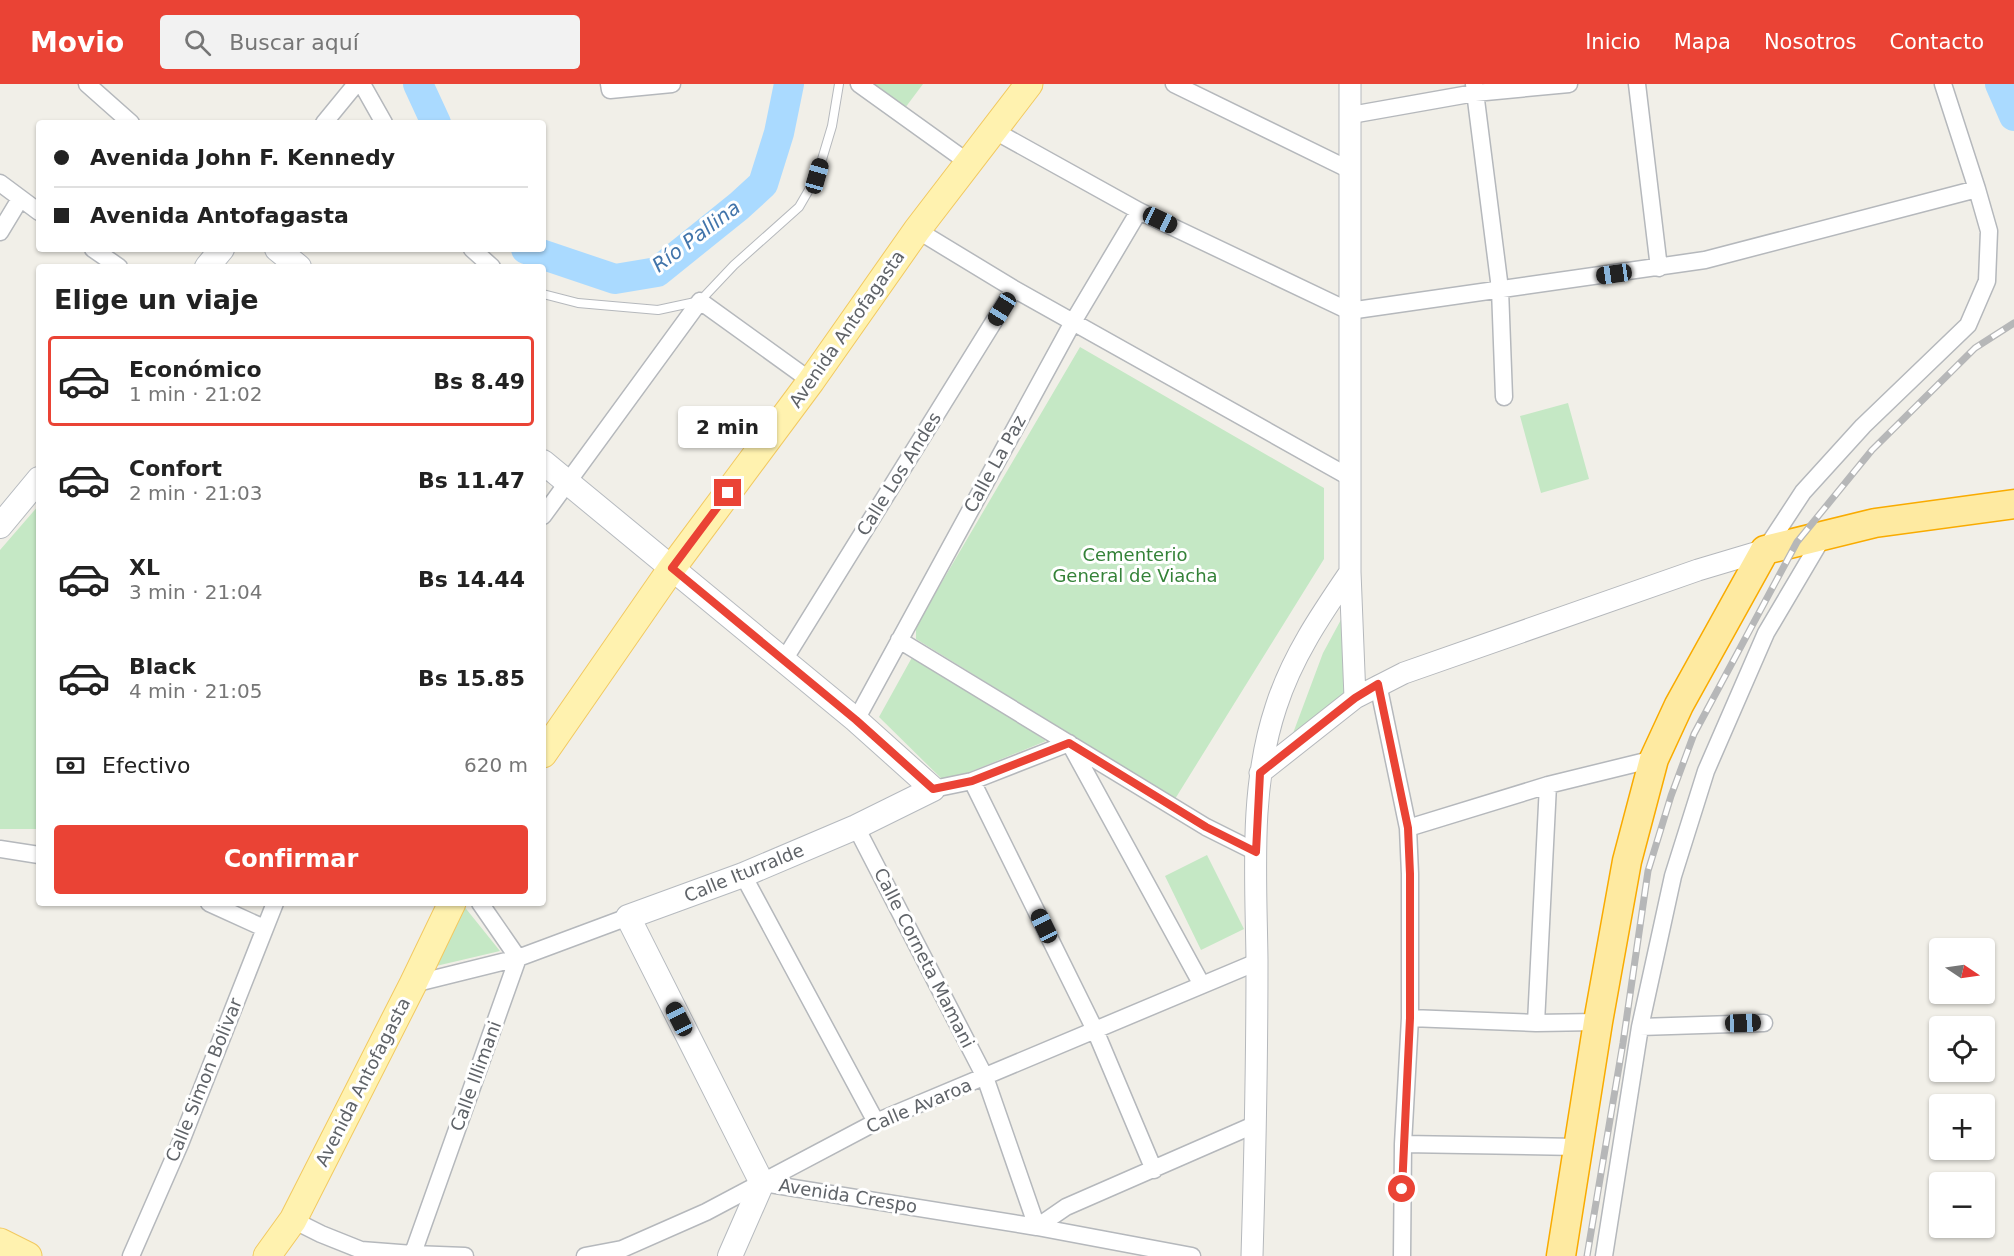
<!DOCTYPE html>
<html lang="es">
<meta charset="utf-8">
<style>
body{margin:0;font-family:"DejaVu Sans",sans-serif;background:#f2f2f2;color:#222;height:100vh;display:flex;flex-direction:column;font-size:22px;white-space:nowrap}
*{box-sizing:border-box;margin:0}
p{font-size:20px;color:#767676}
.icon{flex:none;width:33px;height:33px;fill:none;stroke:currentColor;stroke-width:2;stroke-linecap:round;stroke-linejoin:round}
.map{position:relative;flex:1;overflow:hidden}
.sheet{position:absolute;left:36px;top:180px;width:510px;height:642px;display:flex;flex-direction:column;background:#fff;border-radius:6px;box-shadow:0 2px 4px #0004}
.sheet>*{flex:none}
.top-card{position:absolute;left:36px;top:36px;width:510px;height:132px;border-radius:6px;box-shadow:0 2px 4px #0004;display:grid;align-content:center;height:132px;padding:0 18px;background:#fff}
.needle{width:39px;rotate:103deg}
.controls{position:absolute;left:1929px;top:854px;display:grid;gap:12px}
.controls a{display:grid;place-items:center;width:66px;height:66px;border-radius:6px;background:#fff;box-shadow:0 2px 4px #0004;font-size:30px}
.end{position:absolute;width:27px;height:27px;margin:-14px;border:8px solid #ea4335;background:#fff;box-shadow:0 0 0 3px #fff}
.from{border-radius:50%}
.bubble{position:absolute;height:42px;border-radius:6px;background:#fff;box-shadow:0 2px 4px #0004;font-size:20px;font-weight:700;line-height:42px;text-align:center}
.car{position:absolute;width:18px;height:36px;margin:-18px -9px;border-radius:8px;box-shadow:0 0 4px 2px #0007;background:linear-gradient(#222 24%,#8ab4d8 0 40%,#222 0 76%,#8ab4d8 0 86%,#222 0)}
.top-card b{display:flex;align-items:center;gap:21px;height:57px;font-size:22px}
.top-card b+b{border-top:2px solid #e0e0e0}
.top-card i{width:15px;height:15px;background:#222}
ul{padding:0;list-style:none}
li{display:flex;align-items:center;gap:18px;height:90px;margin:0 12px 9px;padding:0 6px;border:3px solid transparent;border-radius:6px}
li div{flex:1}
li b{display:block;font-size:22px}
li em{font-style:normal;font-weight:700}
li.on{border-color:#ea4335}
li>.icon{width:54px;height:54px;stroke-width:1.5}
h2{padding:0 18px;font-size:27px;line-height:72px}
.pay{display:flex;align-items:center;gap:15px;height:66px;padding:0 18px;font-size:22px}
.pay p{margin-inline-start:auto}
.action{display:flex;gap:12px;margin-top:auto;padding:12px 18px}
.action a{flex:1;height:69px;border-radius:6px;background:#ea4335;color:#fff;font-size:24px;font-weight:700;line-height:69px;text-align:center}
header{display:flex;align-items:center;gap:36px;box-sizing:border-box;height:84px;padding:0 30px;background:#ea4335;color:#fff}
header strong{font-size:28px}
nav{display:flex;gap:33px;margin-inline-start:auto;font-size:21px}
.search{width:420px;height:54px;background:#f2f2f2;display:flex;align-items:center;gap:15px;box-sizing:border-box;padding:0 21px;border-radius:6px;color:#767676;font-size:22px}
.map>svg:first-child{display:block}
</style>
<header>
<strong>Movio</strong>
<div class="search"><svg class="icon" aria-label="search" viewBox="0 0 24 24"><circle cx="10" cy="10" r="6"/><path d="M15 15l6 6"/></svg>Buscar aquí</div>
<nav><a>Inicio</a><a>Mapa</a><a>Nosotros</a><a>Contacto</a></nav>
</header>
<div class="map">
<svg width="2014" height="1172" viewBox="0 0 2014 1172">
<rect width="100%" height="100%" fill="#f1efe8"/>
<path fill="#c5e8c5" d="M874,0h49l-18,24z
M1080,263l244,141v71l-149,240 -259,-160v-13z
M1568,319l21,76 -48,14 -21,-77z
M39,421v324h-39v-279z
M1343,532l1,85 -55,43 34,-91z
M915,568l131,89 -101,41 -66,-65z
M1207,771l37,74 -43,21 -36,-74z
M463,821l37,46 -64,15z"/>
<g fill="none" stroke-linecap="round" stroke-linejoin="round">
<path stroke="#aadaff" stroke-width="30" d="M418,0l18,39
M2000,0l14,32
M526,165l89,30 42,-7 82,-66 24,-22 16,-51 10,-49"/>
<g stroke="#b5b8bc" stroke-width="10">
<path id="service" d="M543,210l35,9 80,7 42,-9 34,-36 65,-58 18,-31 15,-50 7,-42"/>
</g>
<g stroke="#b5b8bc" stroke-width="19">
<path id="minor" d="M87,0l44,39
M362,0l22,39
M609,0l1,6 62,-6
M859,0l110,79
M1174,0l176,86
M1474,0l26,205 4,108
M1637,0l22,184
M1351,31l124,-22 94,-9
M324,39l32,-39
M993,46l146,81 210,100 356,-51 272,-71
M0,99l39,29
M917,146l97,59 337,189
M0,148l20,-33
M93,165l26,18
M472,165l20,18
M543,432l157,-215 111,80
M1765,466l38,-58 60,-66 105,-101 19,-44 2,-50 -12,-42 -34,-105
M899,556l307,187 50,25
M784,576l230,-371
M1378,600l30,144 2,46v144l-7,126 -1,112
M856,636l217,-398 66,-111
M1070,660l132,241
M972,697l123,249 59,140
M933,705l39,-8 97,-38
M856,743l129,250 52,150 29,-20 190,-83
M1408,744l140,-43 106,-26
M0,765l39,6
M743,791l133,247
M209,819l55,25
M480,819l38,55
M413,900l105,-26 110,-41
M1410,934l126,5 62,-1
M1536,939l12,-238
M1640,943l124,-4
M1403,1060l175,3
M762,1099l275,44 155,29
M293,1136l28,14 40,16 52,4 52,2
M131,1172l49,-112 95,-241
M412,1172l106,-298
M585,1172l37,-7 84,-37 170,-90 381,-160
M1604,1172l36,-229 33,-151 33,-105 60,-138 58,-98"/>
</g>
<g stroke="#b5b8bc" stroke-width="23">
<path id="tertiary" d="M1350,0v488l5,126
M1260,689l95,-75 49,-25 294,-103 67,-20
M1252,1172c3,-99 5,-197 5,-296 -1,-84 -8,-172 19,-253 16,-50 44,-91 74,-135"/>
</g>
<g stroke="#b6babf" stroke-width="26">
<path id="secondary" d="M277,165l22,18
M207,183l15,-18
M543,378l313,258 77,69 -77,38 -113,48 -115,42 134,266 -32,73
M0,442l39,-47"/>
</g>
<g stroke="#f2c960" stroke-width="29">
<path id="primary" d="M543,670l129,-186 139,-187 106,-151 112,-146
M0,1158l28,14
M267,1172l26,-36 120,-236 39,-81"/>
</g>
<g stroke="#f9ab00" stroke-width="31">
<path id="trunk" d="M1561,1172l37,-234 29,-161 27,-102 25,-54 86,-155 110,-27 139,-19"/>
</g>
<use href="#service" stroke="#fff" stroke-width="8"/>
<use href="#minor" stroke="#fff" stroke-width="16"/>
<use href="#tertiary" stroke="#fff" stroke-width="21"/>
<use href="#secondary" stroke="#fff" stroke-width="24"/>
<use href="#primary" stroke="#fff2af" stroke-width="27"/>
<use href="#trunk" stroke="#feeaa1" stroke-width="28"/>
<g stroke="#b6b7b8" stroke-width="7">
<path id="rail" d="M1587,1172l36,-213 25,-172 23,-75 23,-62 103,-192 75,-92 103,-102 39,-25"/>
</g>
<use href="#rail" stroke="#fff" stroke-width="4.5" stroke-dasharray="14" stroke-linecap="butt"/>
</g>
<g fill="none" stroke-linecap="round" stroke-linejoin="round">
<path stroke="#ea4335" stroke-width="8" d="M728,409l-56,75 184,152 77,69 39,-8 97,-38 137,84 50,25 4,-79 95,-75 23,-14 30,144 2,46v144l-8,171"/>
</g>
<g text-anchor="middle" stroke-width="6" stroke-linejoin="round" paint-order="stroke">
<g font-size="18" fill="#5f6368" stroke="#fff">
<text transform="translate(847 245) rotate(-55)" y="6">Avenida Antofagasta</text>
<text transform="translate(995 380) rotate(-61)" y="6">Calle La Paz</text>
<text transform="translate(899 390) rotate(-58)" y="6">Calle Los Andes</text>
<text transform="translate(744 789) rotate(-22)" y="6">Calle Iturralde</text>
<text transform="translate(924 874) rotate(63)" y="6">Calle Corneta Mamani</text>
<text transform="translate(476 992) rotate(-70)" y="6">Calle Illimani</text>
<text transform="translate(204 996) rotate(-68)" y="6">Calle Simon Bolivar</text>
<text transform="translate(363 998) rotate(-63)" y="6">Avenida Antofagasta</text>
<text transform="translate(919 1022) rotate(-23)" y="6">Calle Avaroa</text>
<text transform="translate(848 1112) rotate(9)" y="6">Avenida Crespo</text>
</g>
<g font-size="18" fill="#348238" stroke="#fff">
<text x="1135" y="477">Cementerio<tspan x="1135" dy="21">General de Viacha</tspan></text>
</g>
<g font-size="20" font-style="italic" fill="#4174aa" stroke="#fff">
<text transform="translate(696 152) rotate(-37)" y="7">Río Pallina</text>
</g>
</g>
</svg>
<div class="controls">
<a><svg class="needle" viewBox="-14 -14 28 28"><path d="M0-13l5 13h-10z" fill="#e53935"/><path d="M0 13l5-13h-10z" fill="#767676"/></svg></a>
<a><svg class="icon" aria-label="locate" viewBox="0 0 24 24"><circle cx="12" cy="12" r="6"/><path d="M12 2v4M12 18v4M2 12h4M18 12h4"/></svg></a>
<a>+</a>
<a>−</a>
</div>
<i class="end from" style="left:1402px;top:1105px"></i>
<i class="end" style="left:728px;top:409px"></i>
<div class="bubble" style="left:678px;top:322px;width:99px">2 min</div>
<i class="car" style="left:817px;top:92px;rotate:16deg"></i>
<i class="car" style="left:1160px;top:136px;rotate:115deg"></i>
<i class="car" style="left:1614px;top:190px;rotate:262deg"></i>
<i class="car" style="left:1002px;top:225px;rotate:212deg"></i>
<i class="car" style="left:1044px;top:842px;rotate:334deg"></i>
<i class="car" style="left:679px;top:935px;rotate:333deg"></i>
<i class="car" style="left:1743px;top:939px;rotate:88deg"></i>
<div class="top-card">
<b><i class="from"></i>Avenida John F. Kennedy</b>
<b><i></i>Avenida Antofagasta</b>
</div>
<section class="sheet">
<h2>Elige un viaje</h2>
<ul>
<li class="on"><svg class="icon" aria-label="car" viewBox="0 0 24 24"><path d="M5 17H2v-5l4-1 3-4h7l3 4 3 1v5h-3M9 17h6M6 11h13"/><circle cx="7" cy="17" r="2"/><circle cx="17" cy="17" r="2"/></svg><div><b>Económico</b><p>1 min · 21:02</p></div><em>Bs 8.49</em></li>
<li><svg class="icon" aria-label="car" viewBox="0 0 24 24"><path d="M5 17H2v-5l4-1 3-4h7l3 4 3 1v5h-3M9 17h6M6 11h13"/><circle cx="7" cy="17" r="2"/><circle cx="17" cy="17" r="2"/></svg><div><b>Confort</b><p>2 min · 21:03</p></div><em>Bs 11.47</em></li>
<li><svg class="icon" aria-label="car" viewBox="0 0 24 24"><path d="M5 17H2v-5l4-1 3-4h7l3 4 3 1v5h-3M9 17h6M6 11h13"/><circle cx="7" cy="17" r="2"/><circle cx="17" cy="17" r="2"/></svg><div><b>XL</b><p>3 min · 21:04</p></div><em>Bs 14.44</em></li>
<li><svg class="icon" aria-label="car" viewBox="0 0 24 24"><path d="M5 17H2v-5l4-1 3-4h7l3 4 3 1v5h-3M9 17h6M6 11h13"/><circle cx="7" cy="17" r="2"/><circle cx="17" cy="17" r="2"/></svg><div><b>Black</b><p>4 min · 21:05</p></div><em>Bs 15.85</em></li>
</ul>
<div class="pay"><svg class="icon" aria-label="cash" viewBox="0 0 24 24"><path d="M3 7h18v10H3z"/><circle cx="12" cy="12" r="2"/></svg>Efectivo<p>620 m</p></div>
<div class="action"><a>Confirmar</a></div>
</section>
</div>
